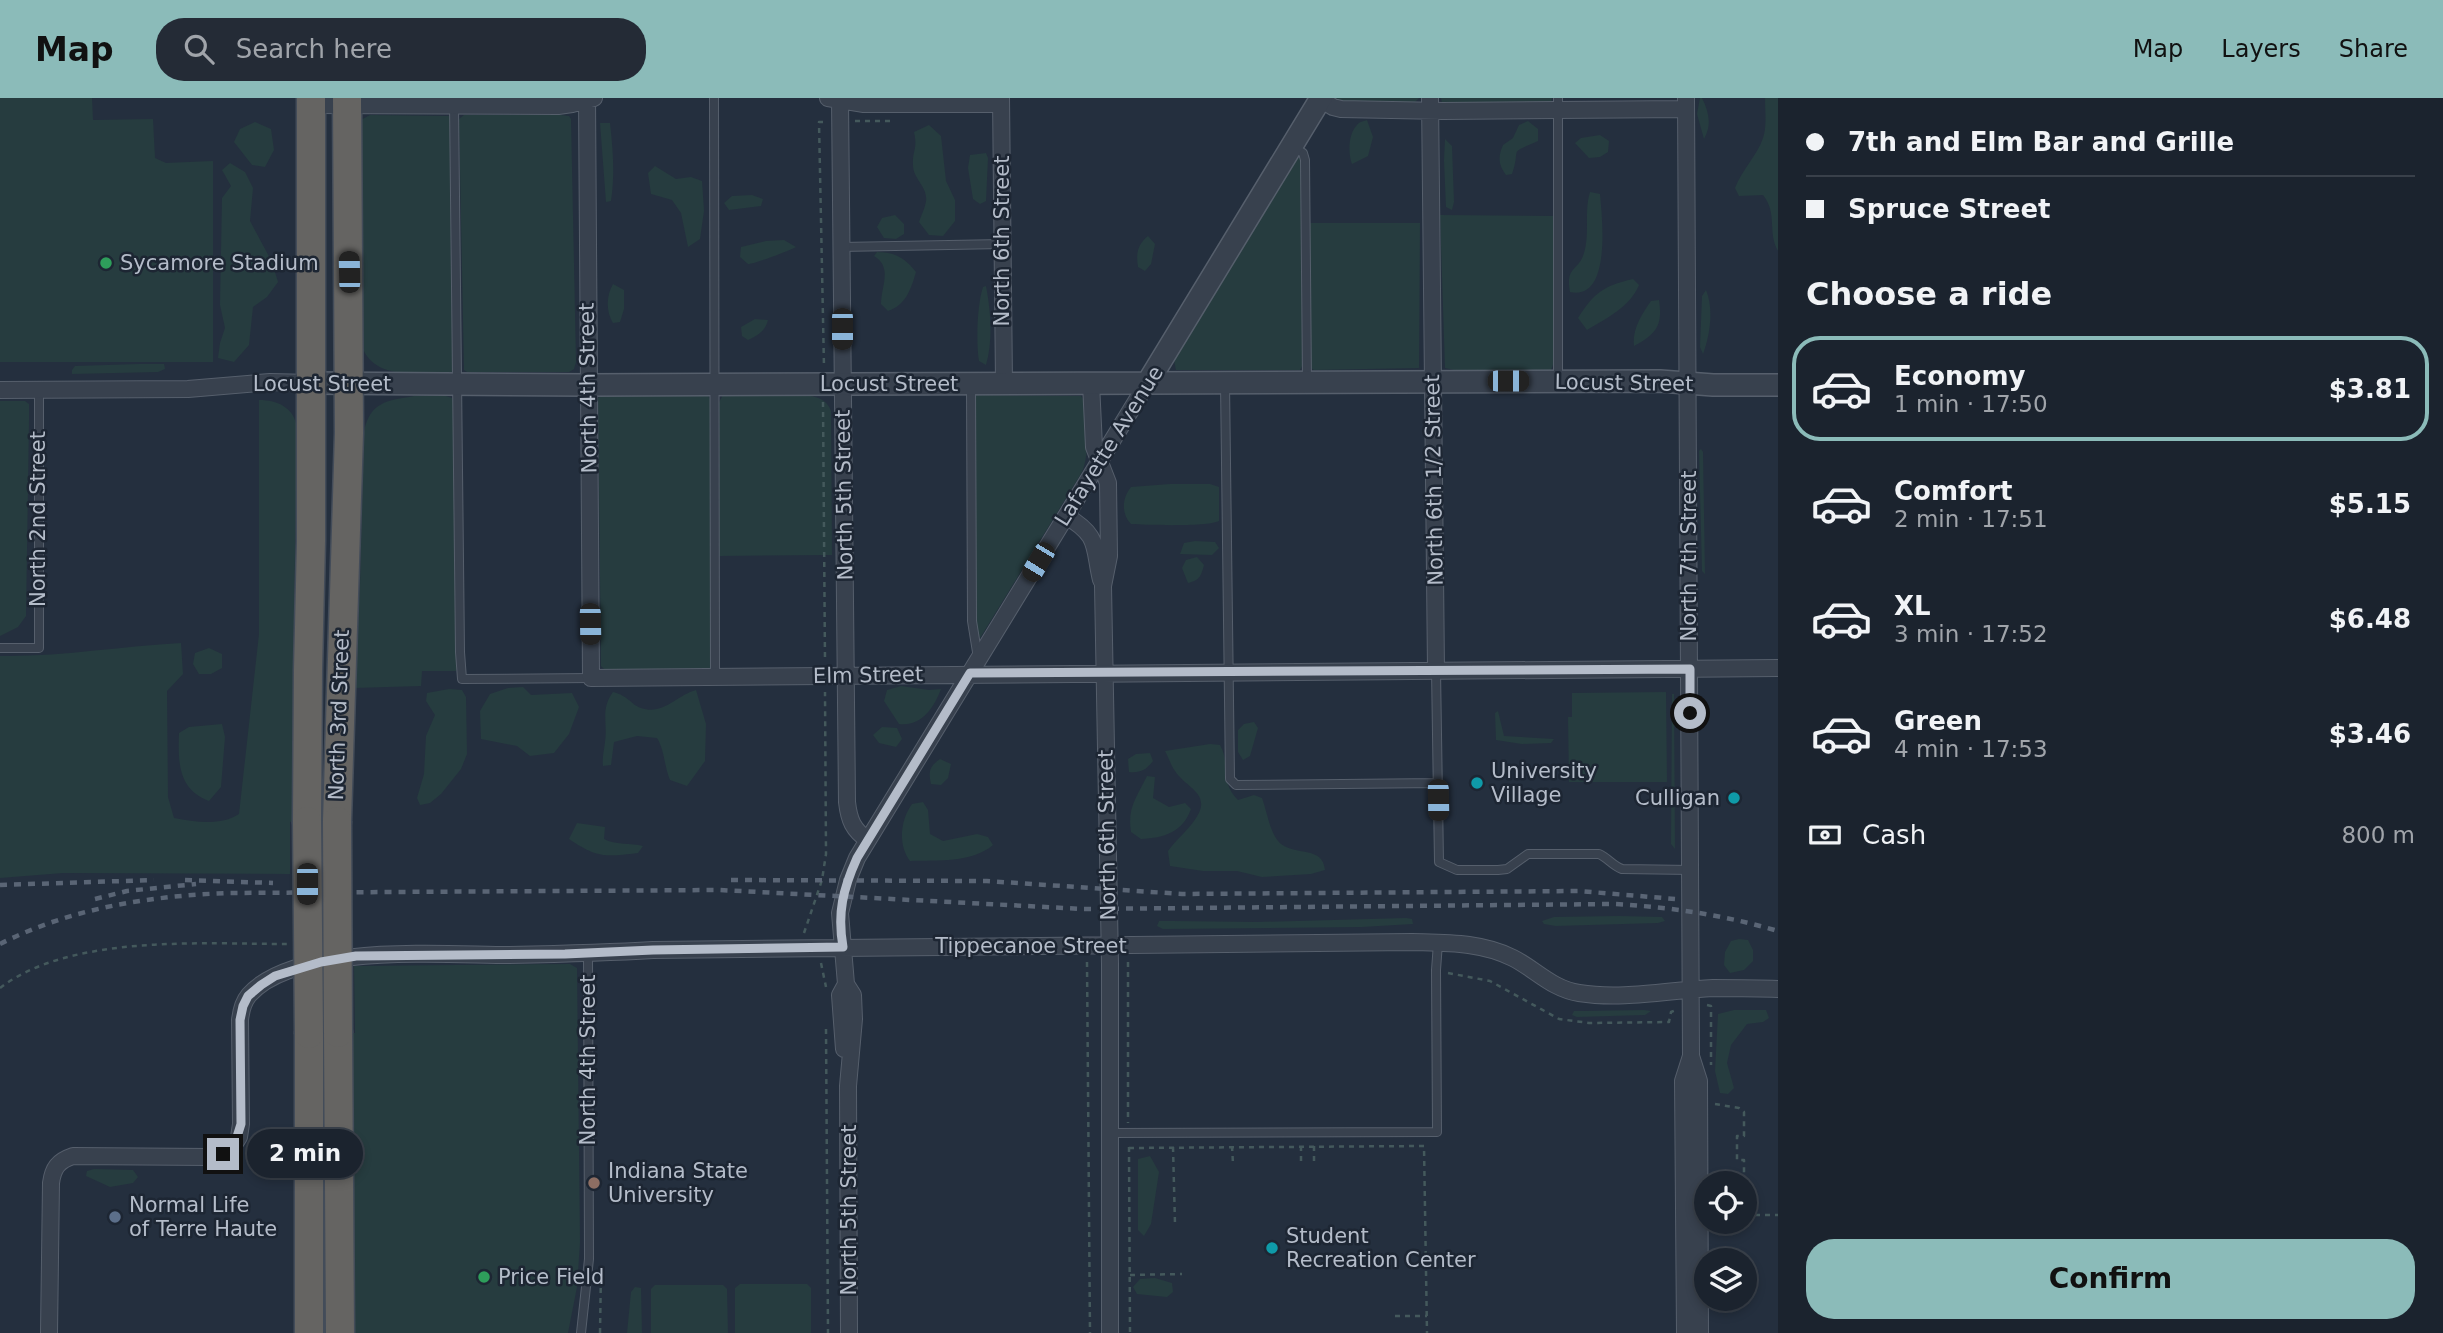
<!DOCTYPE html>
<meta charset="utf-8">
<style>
body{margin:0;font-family:"DejaVu Sans",sans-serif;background:#242b36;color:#f1f3f6;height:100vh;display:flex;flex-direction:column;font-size:26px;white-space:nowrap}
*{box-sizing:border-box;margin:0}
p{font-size:23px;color:#a0a4aa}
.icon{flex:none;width:38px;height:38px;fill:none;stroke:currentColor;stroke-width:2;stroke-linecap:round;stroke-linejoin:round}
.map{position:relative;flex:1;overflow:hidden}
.sheet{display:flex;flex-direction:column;background:#1b232e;width:665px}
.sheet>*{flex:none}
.hud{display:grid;align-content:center;height:154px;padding:0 28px;background:#1b232e}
.buttons{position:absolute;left:1694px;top:1073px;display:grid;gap:14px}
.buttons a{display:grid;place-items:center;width:63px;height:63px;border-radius:50%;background:#1b232e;box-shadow:0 4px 10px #0003,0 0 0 2px #39404a;font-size:35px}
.end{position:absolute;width:32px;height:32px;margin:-16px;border:9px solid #b4bcc9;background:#111;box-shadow:0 0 0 4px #111}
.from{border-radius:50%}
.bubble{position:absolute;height:49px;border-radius:24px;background:#1b232e;box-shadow:0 4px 10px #0003,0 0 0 2px #39404a;font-size:23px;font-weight:800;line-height:49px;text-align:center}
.car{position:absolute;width:21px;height:42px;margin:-21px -10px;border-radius:9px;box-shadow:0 0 5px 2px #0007;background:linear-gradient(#222 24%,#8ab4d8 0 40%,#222 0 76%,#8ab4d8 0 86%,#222 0)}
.hud b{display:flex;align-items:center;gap:24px;height:66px;font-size:26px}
.hud b+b{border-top:2px solid #39404a}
.hud i{width:18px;height:18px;background:#f1f3f6}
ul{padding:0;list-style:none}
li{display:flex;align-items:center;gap:21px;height:105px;margin:0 14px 10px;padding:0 14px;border:4px solid transparent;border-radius:28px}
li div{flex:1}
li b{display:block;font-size:26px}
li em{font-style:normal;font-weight:800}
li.on{border-color:#8bbbb9}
li>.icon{width:63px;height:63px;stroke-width:1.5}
h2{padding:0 28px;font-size:32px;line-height:84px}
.pay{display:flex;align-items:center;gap:18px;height:77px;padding:0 28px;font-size:26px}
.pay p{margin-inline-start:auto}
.action{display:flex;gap:14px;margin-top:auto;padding:14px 28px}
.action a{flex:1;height:80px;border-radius:28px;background:#8bbbb9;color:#111;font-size:28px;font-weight:800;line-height:80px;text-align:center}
header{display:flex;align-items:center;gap:42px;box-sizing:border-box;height:98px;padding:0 35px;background:#8bbbb9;color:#111}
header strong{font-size:33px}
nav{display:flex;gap:38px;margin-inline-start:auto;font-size:24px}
.search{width:490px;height:63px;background:#242b36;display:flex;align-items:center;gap:18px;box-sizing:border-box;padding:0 24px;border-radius:28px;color:#a0a4aa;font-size:26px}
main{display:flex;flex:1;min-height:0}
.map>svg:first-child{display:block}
</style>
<header>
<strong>Map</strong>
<div class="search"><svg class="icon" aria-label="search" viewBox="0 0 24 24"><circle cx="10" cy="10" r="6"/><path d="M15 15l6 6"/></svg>Search here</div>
<nav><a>Map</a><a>Layers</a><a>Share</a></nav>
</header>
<main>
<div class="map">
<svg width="1778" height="1235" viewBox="0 0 1778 1235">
<rect width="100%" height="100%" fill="#242f3e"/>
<path fill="#263c3f" d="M0,0h92l1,22 60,-1 2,39 11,5 47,-2v201h-213z
M1333,0h86l-4,4 -73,1z
M1441,0h111l-1,5 -102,2 -7,-2z
M1700,0h2c7,14 10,27 2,41l-7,-25z
M1765,0h13v153c-11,-20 0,-37 -15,-56l-24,1 -4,-8c7,-18 23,-34 28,-50 4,-12 2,-27 2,-40z
M370,17l79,1 3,3 2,252 -3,1c-31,0 -75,10 -89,-25l-3,-226z
M464,17h97l8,1 2,3 5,243 -2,7 -5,3h-102l-3,-2 -5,-251z
M1367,22l6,17 -5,19 -16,8c-4,-10 -4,-30 5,-39 2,-3 7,-4 10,-5z
M1528,23l10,8v12c-32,14 -16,5 -26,33l-6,1c-8,-11 -8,-18 -3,-30l10,-7 6,-13z
M255,24l16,7 3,21 -9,17 -13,-2 -18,-23 6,-13z
M600,25h10c3,26 5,52 1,78l-5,1z
M929,27l12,11 5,45 9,19v21l-12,15 -14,-1 -10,-13c2,-6 6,-14 7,-21 2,-14 -13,-22 -13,-36 -1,-14 5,-16 1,-33z
M1600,37l9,6 -1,11 -8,5 -11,1 -14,-15 6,-5z
M1445,41l7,7 2,56 -2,8 -6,-3 -2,-47z
M986,55l2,5 -2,43 -6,3 -7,-5 -5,-31 2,-13z
M1297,59l5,2v207l-2,4h-124l-2,-10z
M230,65l15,9 8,16 -3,33 22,41 6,20 -11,15 -14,10 -4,38 -15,17 -16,-4 2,-15 5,-15 -5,-23 2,-107 9,-12 -9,-16z
M655,68l21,13 15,-2 11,4 2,30 -4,28 -12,8 -7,-34 -9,-13 -21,-6 -3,-21z
M1590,94l10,2c2,23 12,107 -30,98 -5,-26 9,-21 14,-39 6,-20 0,-42 6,-61z
M752,97l11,4 -2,7 -32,4 -5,-7 8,-7z
M895,117l9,9v10l-8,5 -12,-1 -7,-11 5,-9z
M1440,117l115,1v143l-4,11h-97l-9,-2z
M1309,125h111l-1,145 -105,2 -3,-2z
M1148,138l7,8 -4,20 -6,7 -7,-4c-2,-13 -1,-22 10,-31z
M784,142l12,7c-10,5 -39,16 -48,17l-8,-7 1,-10 25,-6z
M877,154c18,0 28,6 39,20 -5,17 -10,33 -28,39l-7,-7c0,-17 12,-37 -7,-48z
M1633,181l6,6c-9,22 -32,33 -52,45l-9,-12c16,-25 25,-32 55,-39z
M613,186l11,6v19l-4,13 -7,1c-7,-11 -7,-27 0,-39z
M986,188c5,25 7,55 0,79l-7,-4c-3,-18 -2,-56 4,-74z
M1706,192c8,19 4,45 -3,64l-3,-7 2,-51z
M1659,202c4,26 -3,34 -25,46 -2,-17 8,-32 17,-45z
M755,221l13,1c-3,11 -9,15 -20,20l-6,-4 -1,-9z
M139,266h25l1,5 -7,3 -86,2v-4l3,-4z
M708,297l3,7v266l-106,2 -4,-4 -3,-268 3,-2z
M723,297h83c11,2 21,4 25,16l1,144 -113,1 -1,-152z
M976,297l105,1c10,12 8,61 1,76l-102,166 -5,-10z
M414,298l29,-1 9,3 2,4 3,266 -1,3h-34l-1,15 -67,2 6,-104 4,-153c7,-30 23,-30 50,-35z
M259,302c19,0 35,8 38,27l-4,259v135l-3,1v52l-227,-1 -63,5v-222c61,1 121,-10 181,-13l2,31 -16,17 1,106 6,21c21,4 47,8 65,-4l20,-180z
M0,303h25l4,3v16l-3,196 -8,11 -18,9z
M1701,351l2,3 2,122 -3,-3 -3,-120z
M1170,386h40l9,3v34c-12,6 -72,4 -88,3 -10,-10 -9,-26 0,-37z
M1195,443l20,1 4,6 -7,7 -32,-1 4,-11z
M1197,459l7,8c-3,11 -4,15 -16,18l-6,-15 4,-8z
M209,550l13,6v14l-11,6h-12l-6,-10 2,-11z
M901,588l28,4 12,-1c-7,19 -20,38 -42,35l-15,-23 3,-11z
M523,589l8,8 41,-2 7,14 -10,27 -15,19 -24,3 -13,-10 -36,-7 -1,-28 10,-17 18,-6z
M449,591l13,1 4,7 1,57 -6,15 -20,25 -11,9 -10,2 -3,-7 7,-24 2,-38 9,-21 -9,-14 1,-8z
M696,592l10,34 -1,37 -18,25 -17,-6c-6,-14 -5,-29 -13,-42l-20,-2 -23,6 -3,23 -8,1c-1,-9 1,-15 2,-24 3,-20 -5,-32 8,-50 16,4 17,12 28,16 22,8 36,-13 55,-18z
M1666,594l1,90h-98l-1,-65h4v-24z
M1672,596h2l1,155 -4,-5z
M1498,613l6,25 50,3 -3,4 -29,1 -26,-4 -1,-27z
M1254,624l4,6 -8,28 -7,4 -5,-8v-22l6,-6z
M222,626l3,13 -4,50 -12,14c-31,-12 -31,-38 -30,-68l10,-6z
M882,629l15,1 5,11 -6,8 -17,-4 -6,-8z
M1210,646l10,1c11,19 -1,36 18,55l16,-5 8,3c5,13 8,37 19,46 16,12 42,2 44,26l-14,4 -49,3 -25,-6h-34l-33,-5 -2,-15c8,-11 19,-20 26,-30 20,-27 -7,-32 -19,-50 -4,-5 -6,-13 -10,-20z
M1150,655l3,8c-7,9 -12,12 -24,11l-1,-13 8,-5z
M940,661l11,5 -3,14 -7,7 -10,-1c-3,-13 -1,-18 9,-25z
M1147,678l8,1 -2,21 16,9 16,-4 6,6c-8,23 -27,29 -50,30l-10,-7c-4,-25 6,-35 16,-56z
M923,704l5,8 2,24 13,7 34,-7 11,3 5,8c-21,18 -56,15 -83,16 -12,-16 -10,-40 2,-57z
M577,725l28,4 -1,12c11,6 27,4 39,7l-5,7c-33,4 -41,5 -69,-14z
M1619,818l43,1 3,4 -7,2 -102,3 -12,-2 -2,-3 12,-4z
M1406,820l6,1 1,5 -51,3 -199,2 -6,-3 2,-5h13l84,1z
M1739,841l9,1 5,10v11l-9,9 -14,3 -6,-8 1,-13 6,-11z
M570,866l7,4 3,274 -3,45 -9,46h-215l-1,-300h3l-1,-67z
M1644,912l7,1 -6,4 -68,2 -5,-2 2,-4h9z
M1734,912h32l3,8 -6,4 -16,2 -16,21 -4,18 7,25 -6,6 -8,-1 -5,-22 3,-57z
M1150,1058l9,16 -8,52 -7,12 -6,-6v-71z
M94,1071l39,1 5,7 -5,6 -23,4 -24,-11 1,-5z
M1155,1180l17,5 1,9 -6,5 -30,-3 -4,-7 7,-8z
M740,1186h67l4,4v45h-76v-45z
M655,1187h68l4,4 1,44h-77v-44z
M635,1189l6,1 1,45h-15l4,-41z"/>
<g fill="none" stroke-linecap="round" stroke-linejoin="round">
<g stroke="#565f6c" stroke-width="10">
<path id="service" d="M714,0l1,578
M1558,0v281
M454,6l6,548 2,27 129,-1
M1292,48l11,7 2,7 2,222
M841,149l162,-3
M1225,285l5,396 6,6 202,-2
M971,288l1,235 5,31 3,3
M0,550h39v-258
M1436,572l3,192 18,8h41l9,-1 21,-15h71c9,4 13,11 23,15l69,1
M1110,1035l327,-1 -1,-162 2,-27
M581,1235l8,-74 -1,-305"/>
</g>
<g stroke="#565f6c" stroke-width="18">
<path id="minor" d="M587,0l4,580 1187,-10
M828,0l36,6h137
M1001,0l3,285
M1430,0l6,572
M1686,0l5,958 8,25 1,252
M1320,1l13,8 8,2 102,2 243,-2
M840,2l7,702c2,18 6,28 21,38
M311,7l247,1 14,-2 22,-6
M1091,285l3,64 14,36 1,73 -6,30 7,378v369
M0,292l188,-1 82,-7 42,1
M1066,418c34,20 27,30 35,64
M844,951l-4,-54 6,-11
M49,1235l2,-150c2,-15 7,-22 22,-27l137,1 20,-6 9,-14 2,-13 -1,-104c1,-9 3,-18 9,-25 46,-52 194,-40 260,-40 48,-1 96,-2 144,-5l759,-8c35,1 69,0 101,16 22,11 39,31 66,35 44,7 90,-3 134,-5 22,0 44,0 65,1
M849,1235l-1,-247 6,-67 -1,-24 -7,-11 -6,-71 8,-33 9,-22 291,-476
M1685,1235l-2,-252 8,-25"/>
</g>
<g stroke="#565f6c" stroke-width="24">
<path id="tertiary" d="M1148,284l173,-284
M312,285l276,2 1072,-4 53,4h65"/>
</g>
<g stroke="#434c59" stroke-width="31">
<path id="trunk" d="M307,723l1,-151 3,-129v-443
M337,723l12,-388 -2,-335
M338,935l2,300
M309,936v299"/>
</g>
<path stroke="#44595c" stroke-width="2.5" stroke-dasharray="5 5" stroke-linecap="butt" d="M855,23h38
M823,24h-4l5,245
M823,304l2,259
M804,835l18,-53 4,-26 -1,-162
M1087,864l3,371
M1128,864v161
M821,865l5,24
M1448,875l42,8 69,38 30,4 80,-1 2,-10 5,-2
M0,890c70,-54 204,-44 288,-44
M1707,907l4,1v59
M826,931l2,304
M1715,1006l24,4 5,4v24h-7v24h7v23
M1232,1048l1,18
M1301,1048v17
M1314,1048v17
M1129,1049l1,186
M1173,1049l2,77
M1129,1050l295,-2 3,187
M1745,1117h33
M1130,1177l52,-1
M1395,1218h32
M600,1235l1,-63"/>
<use href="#service" stroke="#38414e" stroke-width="8"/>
<use href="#minor" stroke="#38414e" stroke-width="16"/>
<use href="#tertiary" stroke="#38414e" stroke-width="21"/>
<use href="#trunk" stroke="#656462" stroke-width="28"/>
<path stroke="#5a6575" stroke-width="4.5" stroke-dasharray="7 7" stroke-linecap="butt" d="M185,782l88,3
M731,782l256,1 195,13 397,-3 96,8
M0,787l154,-5
M95,801l32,-8 69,-7
M0,846c71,-36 149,-48 228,-51l492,-3 364,19 530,-5c56,3 110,11 164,27"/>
<g stroke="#434c59" stroke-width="31" stroke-linecap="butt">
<path id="trunk-bridge" d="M307,723l2,213
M337,723l1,212"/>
</g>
<use href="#trunk-bridge" stroke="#656462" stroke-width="28"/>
</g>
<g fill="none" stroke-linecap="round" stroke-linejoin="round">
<path stroke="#b4bcc9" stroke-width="9" d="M223,1056l11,-8 7,-22 -1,-104 3,-14 5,-10 13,-11 14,-9 46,-14 35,-6 209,-2 88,-4 190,-3c-6,-34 0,-58 14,-89l113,-185 720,-4v44"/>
</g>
<g fill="#2e9e5b" stroke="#1d2633" stroke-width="2.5">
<circle cx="106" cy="165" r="7"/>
<circle cx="484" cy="1179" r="7"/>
</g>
<g fill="#0f9aa8" stroke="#1d2633" stroke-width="2.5">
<circle cx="1477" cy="685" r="7"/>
<circle cx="1734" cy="700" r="7"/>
<circle cx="1272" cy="1150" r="7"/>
</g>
<circle fill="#8d6e63" stroke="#1d2633" stroke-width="2.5" cx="594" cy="1085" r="7"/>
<circle fill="#5c6f8a" stroke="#1d2633" stroke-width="2.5" cx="115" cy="1119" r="7"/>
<g text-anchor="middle" stroke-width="5" stroke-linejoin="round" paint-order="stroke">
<g font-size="21" fill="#b4bcc9" stroke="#1d2633">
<text transform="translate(1002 143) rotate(-90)" y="7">North 6th Street</text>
<text transform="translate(1624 285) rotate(1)" y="7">Locust Street</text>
<text x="322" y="293">Locust Street</text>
<text x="889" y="293">Locust Street</text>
<text transform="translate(588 290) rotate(-91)" y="7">North 4th Street</text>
<text transform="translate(1109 348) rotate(-58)" y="7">Lafayette Avenue</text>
<text transform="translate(1434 382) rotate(-91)" y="7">North 6th 1/2 Street</text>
<text transform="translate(844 397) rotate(-91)" y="7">North 5th Street</text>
<text transform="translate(38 421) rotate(-90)" y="7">North 2nd Street</text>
<text transform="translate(1689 458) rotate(-90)" y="7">North 7th Street</text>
<text transform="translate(868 577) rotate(-1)" y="7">Elm Street</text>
<text transform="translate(339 617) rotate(-88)" y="7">North 3rd Street</text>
<text transform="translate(1107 737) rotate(-91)" y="7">North 6th Street</text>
<text x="1031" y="855">Tippecanoe Street</text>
<text transform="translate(588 962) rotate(-90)" y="7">North 4th Street</text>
<text transform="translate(849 1112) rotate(-90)" y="7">North 5th Street</text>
</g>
<g font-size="21" fill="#b4bcc9" stroke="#1d2633" text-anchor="start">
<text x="120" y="172">Sycamore Stadium</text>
<text x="1491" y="680">University<tspan x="1491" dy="24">Village</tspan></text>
<text x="1720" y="707" text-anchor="end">Culligan</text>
<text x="608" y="1080">Indiana State<tspan x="608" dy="24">University</tspan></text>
<text x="129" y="1114">Normal Life<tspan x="129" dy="24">of Terre Haute</tspan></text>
<text x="1286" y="1145">Student<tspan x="1286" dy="24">Recreation Center</tspan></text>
<text x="498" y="1186">Price Field</text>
</g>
</g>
</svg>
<div class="buttons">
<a><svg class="icon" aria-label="locate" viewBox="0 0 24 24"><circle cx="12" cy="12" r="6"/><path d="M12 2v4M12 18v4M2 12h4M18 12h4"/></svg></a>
<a><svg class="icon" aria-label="layers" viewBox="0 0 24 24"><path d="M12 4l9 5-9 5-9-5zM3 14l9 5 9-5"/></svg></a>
</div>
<i class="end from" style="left:1690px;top:615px"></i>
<i class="end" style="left:223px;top:1056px"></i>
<div class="bubble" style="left:247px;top:1031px;width:116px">2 min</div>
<i class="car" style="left:349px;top:174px;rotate:359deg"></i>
<i class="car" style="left:842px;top:231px;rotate:180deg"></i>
<i class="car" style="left:1508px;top:283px;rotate:90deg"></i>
<i class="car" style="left:1038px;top:464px;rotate:211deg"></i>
<i class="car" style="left:590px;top:526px;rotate:179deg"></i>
<i class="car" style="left:1438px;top:702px;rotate:179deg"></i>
<i class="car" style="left:307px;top:786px;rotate:180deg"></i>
</div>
<section class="sheet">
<div class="hud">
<b><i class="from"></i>7th and Elm Bar and Grille</b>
<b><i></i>Spruce Street</b>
</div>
<h2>Choose a ride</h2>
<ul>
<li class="on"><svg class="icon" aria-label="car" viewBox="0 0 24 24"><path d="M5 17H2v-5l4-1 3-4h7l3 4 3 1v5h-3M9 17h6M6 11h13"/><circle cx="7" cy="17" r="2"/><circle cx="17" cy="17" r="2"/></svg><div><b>Economy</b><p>1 min · 17:50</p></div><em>$3.81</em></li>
<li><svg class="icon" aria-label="car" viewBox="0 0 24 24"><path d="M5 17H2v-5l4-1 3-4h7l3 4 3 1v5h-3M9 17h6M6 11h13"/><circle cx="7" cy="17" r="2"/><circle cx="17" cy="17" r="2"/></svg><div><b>Comfort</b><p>2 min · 17:51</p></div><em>$5.15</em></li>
<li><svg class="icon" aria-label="car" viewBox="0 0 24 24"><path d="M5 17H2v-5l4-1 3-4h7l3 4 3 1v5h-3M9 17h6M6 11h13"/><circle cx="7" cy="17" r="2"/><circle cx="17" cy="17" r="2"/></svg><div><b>XL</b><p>3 min · 17:52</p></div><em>$6.48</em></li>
<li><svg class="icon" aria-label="car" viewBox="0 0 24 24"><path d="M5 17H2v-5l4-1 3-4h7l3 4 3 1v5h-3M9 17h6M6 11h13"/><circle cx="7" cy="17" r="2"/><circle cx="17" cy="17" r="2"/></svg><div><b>Green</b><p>4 min · 17:53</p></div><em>$3.46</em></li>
</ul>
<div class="pay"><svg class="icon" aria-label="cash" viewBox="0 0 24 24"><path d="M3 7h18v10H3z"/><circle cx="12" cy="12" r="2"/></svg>Cash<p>800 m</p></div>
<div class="action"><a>Confirm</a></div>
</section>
</main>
